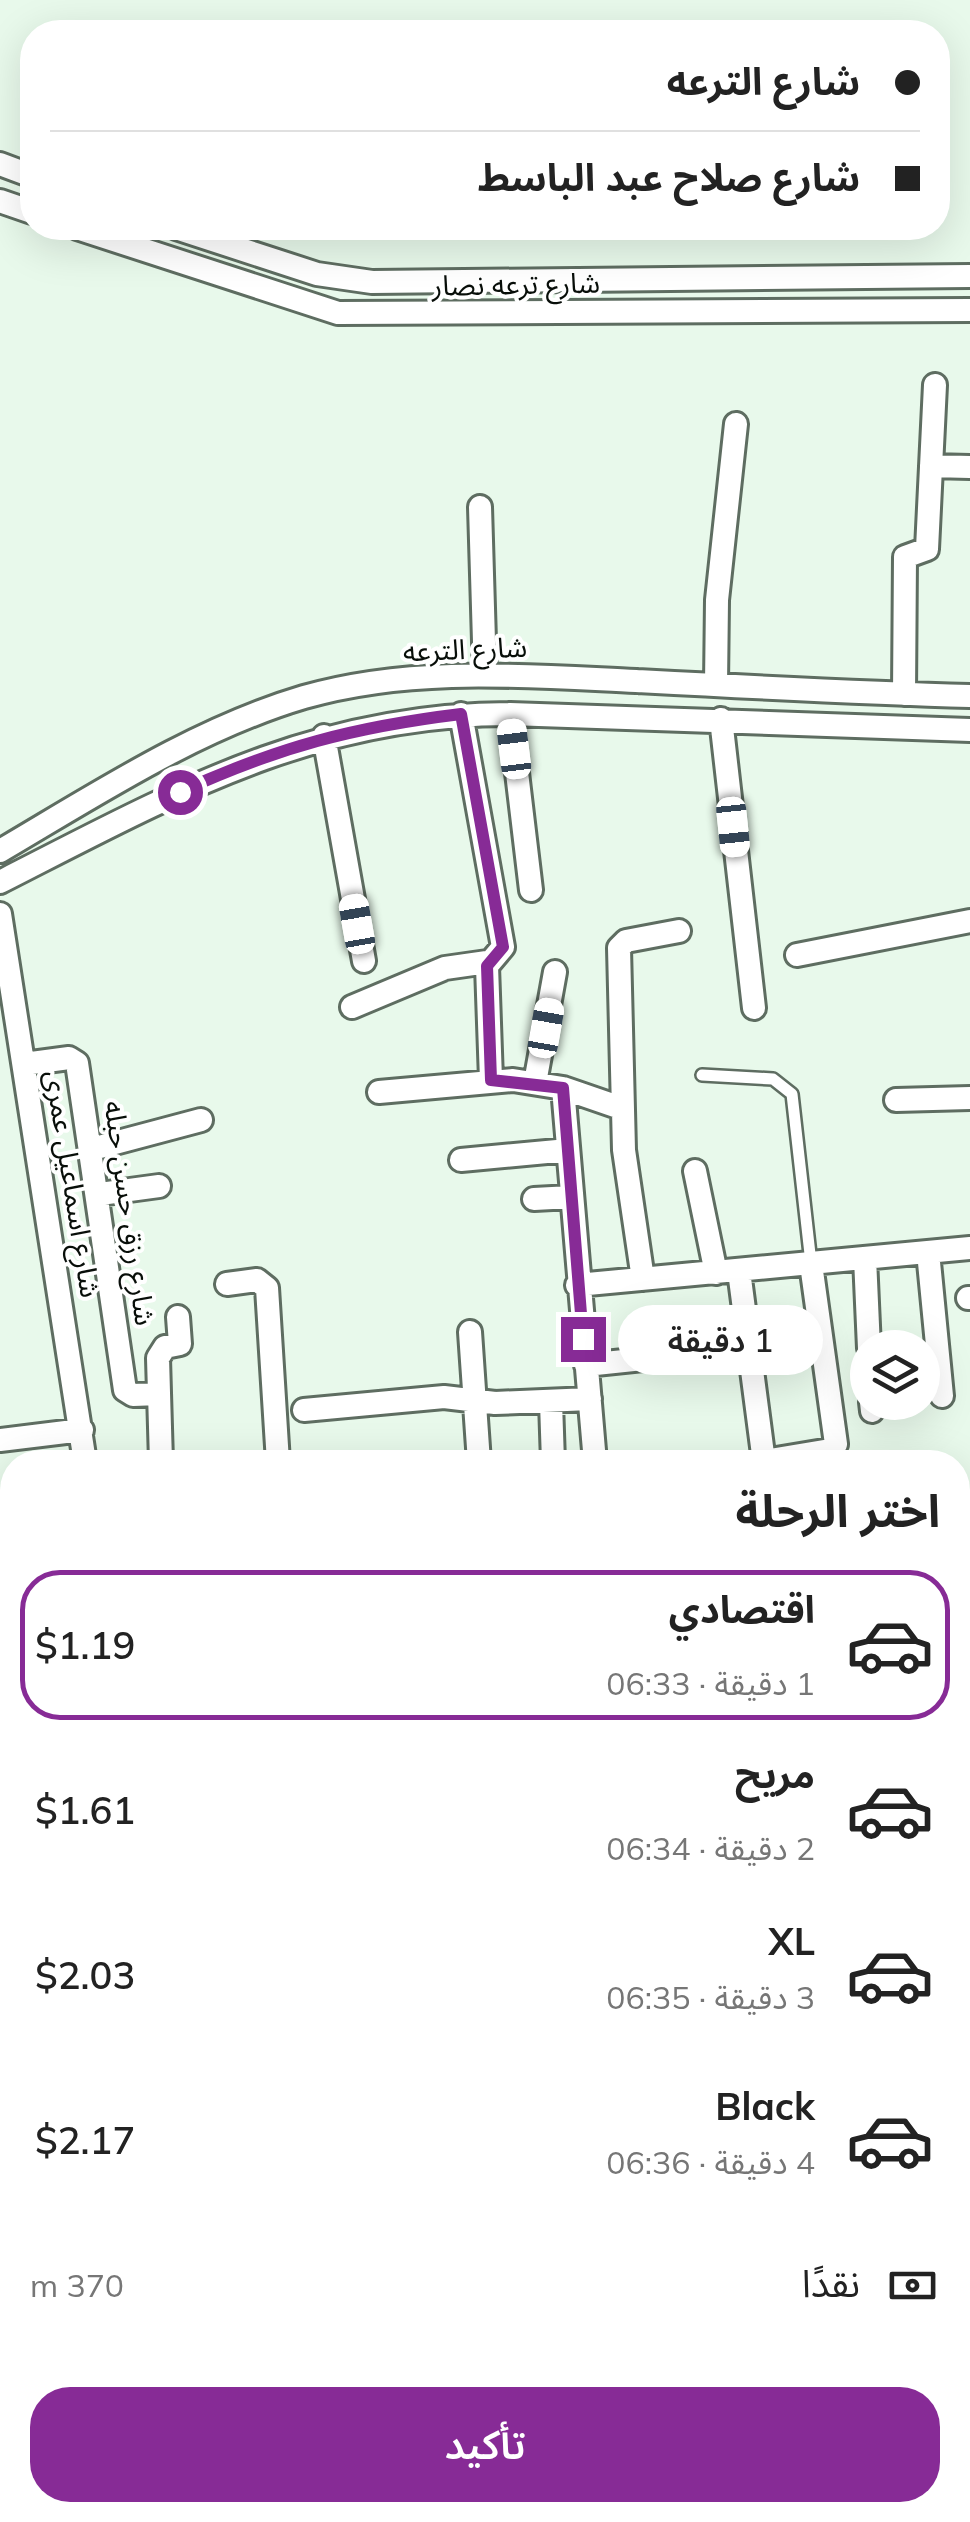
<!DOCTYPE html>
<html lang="ar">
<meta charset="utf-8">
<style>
body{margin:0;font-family:Mulish,"Noto Sans Arabic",sans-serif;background:#f2f2f2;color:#222;direction:rtl;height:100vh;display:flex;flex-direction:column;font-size:38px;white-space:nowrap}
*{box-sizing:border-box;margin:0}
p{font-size:32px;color:#767676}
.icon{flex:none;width:55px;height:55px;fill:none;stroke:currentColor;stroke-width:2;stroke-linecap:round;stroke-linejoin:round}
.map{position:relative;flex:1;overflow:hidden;direction:ltr}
.drawer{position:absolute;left:0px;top:1450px;width:970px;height:1072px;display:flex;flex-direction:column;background:#fff;border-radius:40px 40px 0 0;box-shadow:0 10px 40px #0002;direction:rtl}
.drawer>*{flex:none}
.top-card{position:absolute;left:20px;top:20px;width:930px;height:220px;border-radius:40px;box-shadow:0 10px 40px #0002;direction:rtl;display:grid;align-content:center;height:220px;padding:0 30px;background:#fff}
.fabs{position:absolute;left:850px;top:1330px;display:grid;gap:20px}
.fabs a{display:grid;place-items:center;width:90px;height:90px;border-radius:50%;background:#fff;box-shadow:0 10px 40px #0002;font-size:50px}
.end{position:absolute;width:45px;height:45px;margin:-22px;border:12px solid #872b96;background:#fff;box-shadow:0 0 0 5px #fff}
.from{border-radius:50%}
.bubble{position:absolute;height:70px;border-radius:35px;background:#fff;box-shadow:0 10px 40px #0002;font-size:32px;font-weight:600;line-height:70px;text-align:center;direction:rtl}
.car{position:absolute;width:30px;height:60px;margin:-30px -15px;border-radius:12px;box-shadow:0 0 8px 2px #0007;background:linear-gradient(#fff 24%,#345 0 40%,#fff 0 76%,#345 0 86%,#fff 0)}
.top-card b{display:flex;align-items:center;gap:35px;height:95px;font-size:38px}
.top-card b+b{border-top:2px solid #e0e0e0}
.top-card i{width:25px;height:25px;background:#222}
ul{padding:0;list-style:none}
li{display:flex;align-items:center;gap:30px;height:150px;margin:0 20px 15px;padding:0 10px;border:5px solid transparent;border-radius:40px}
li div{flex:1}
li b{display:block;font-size:38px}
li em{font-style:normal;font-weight:600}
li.on{border-color:#872b96}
li>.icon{width:90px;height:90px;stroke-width:1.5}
h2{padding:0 30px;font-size:45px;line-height:120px}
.pay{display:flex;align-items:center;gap:25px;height:110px;padding:0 30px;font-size:38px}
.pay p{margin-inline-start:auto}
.primary-button{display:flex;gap:20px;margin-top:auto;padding:20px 30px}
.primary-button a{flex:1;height:115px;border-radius:40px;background:#872b96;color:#fff;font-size:40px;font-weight:600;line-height:115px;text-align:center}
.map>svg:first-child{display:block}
</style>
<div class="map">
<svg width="970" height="2522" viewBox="0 0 970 2522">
<rect width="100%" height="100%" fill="#e8f9eb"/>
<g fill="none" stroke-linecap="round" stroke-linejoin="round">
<g stroke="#5e6d61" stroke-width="16">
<path id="lane" d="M702,1075l71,4 19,15 19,169"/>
</g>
<g stroke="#5e6d61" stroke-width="28">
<path id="street" d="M0,164l32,12
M0,201l32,11
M77,228l261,85 632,-3
M176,228l141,46 55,8 598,-6
M931,466l39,1
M480,507l5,168
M716,685l1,-85 19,-176
M904,694l1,-137 22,-8 8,-164
M461,714l42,233 -16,19 4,114
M510,714l21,176
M721,719l33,289
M324,736l40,225
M0,851c97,-57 196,-122 304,-154 108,-31 222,-21 332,-16 112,6 223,12 334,15
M0,882c171,-87 312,-168 510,-168l460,16
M0,914l85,548
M797,955l173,-34
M352,1007l93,-39 42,-6
M24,1064l45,-6 8,5 48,327 8,5 26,-1
M535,1083l20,-111
M563,1088l32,374
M379,1092l134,-12 50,8 58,20
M896,1100l74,-2
M92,1149l109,-29
M461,1160l107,-10
M695,1171l21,102
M100,1194l59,-8
M534,1199l37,-2
M928,1252l14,144
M865,1258l4,90
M739,1271l25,191
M643,1279l-19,-129 -5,-202 7,-7 53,-10
M227,1284l30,-4 10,8 11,174
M577,1285l393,-37
M968,1298h2
M470,1332l9,130
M586,1365l95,-10
M551,1402l2,60
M871,1402l1,9
M304,1410l140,-13 51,6 95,-4
M0,1440l82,-10
M764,1461l66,-11 6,-6 -25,-180
M161,1462l-3,-104 7,-11 15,-3 -2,-27
M0,1524l12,-1
M0,1613h7
M958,1654l12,-2
M0,1704l12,-5
M958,1756l12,41
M958,1931l12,-2
M958,2066l12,-5
M0,2184l12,-2
M958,2184l12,58
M179,2522l2,-12"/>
</g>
<use href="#lane" stroke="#fff" stroke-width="11"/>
<use href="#street" stroke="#fff" stroke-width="22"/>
</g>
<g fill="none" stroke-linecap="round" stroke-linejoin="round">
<path stroke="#872b96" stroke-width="12" d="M180,792c98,-45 174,-65 281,-78l42,233 -16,19 4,114 72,8 20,251"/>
</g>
<g text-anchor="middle" stroke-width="8" stroke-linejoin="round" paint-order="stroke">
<g font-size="28" fill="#080e09" stroke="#fff">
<text transform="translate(516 284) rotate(-1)" y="10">شارع ترعه نصار</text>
<text transform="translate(465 649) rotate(-2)" y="10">شارع الترعه</text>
<text transform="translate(73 1184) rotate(81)" y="10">شارع اسماعيل عمرى</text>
<text transform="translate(130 1213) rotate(82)" y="10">شارع رزق حسن حبله</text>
</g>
</g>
</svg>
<div class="fabs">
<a><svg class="icon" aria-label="layers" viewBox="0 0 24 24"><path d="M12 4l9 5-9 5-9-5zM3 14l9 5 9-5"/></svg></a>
</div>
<i class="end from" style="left:180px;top:792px"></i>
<i class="end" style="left:583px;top:1339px"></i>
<div class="bubble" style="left:618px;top:1305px;width:205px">1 دقيقة</div>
<i class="car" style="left:514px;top:749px;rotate:353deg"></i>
<i class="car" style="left:733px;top:827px;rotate:174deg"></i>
<i class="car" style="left:357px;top:924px;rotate:350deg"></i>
<i class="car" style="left:546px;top:1028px;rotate:10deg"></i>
<div class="top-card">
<b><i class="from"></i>شارع الترعه</b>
<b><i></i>شارع صلاح عبد الباسط</b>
</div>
<section class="drawer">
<h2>اختر الرحلة</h2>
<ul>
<li class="on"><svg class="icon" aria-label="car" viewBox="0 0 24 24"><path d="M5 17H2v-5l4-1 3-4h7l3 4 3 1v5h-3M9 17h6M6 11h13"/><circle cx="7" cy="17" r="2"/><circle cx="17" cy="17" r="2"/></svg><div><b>اقتصادي</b><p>1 دقيقة · 06:33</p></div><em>$1.19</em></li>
<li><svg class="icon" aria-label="car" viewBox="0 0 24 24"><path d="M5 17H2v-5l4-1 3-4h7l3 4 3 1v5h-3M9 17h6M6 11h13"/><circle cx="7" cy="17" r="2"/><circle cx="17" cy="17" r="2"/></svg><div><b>مريح</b><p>2 دقيقة · 06:34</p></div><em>$1.61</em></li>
<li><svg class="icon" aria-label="car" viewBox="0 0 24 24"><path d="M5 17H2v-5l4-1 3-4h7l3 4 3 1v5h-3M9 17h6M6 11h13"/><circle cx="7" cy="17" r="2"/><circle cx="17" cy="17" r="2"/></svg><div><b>XL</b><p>3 دقيقة · 06:35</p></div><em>$2.03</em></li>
<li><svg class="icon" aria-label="car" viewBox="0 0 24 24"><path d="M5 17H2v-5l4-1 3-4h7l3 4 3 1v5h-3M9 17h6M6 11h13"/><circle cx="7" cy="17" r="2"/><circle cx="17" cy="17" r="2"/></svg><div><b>Black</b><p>4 دقيقة · 06:36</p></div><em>$2.17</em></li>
</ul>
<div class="pay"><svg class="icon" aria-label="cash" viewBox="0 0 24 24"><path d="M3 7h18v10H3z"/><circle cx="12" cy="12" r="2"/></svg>نقدًا<p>370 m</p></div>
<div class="primary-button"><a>تأكيد</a></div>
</section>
</div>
